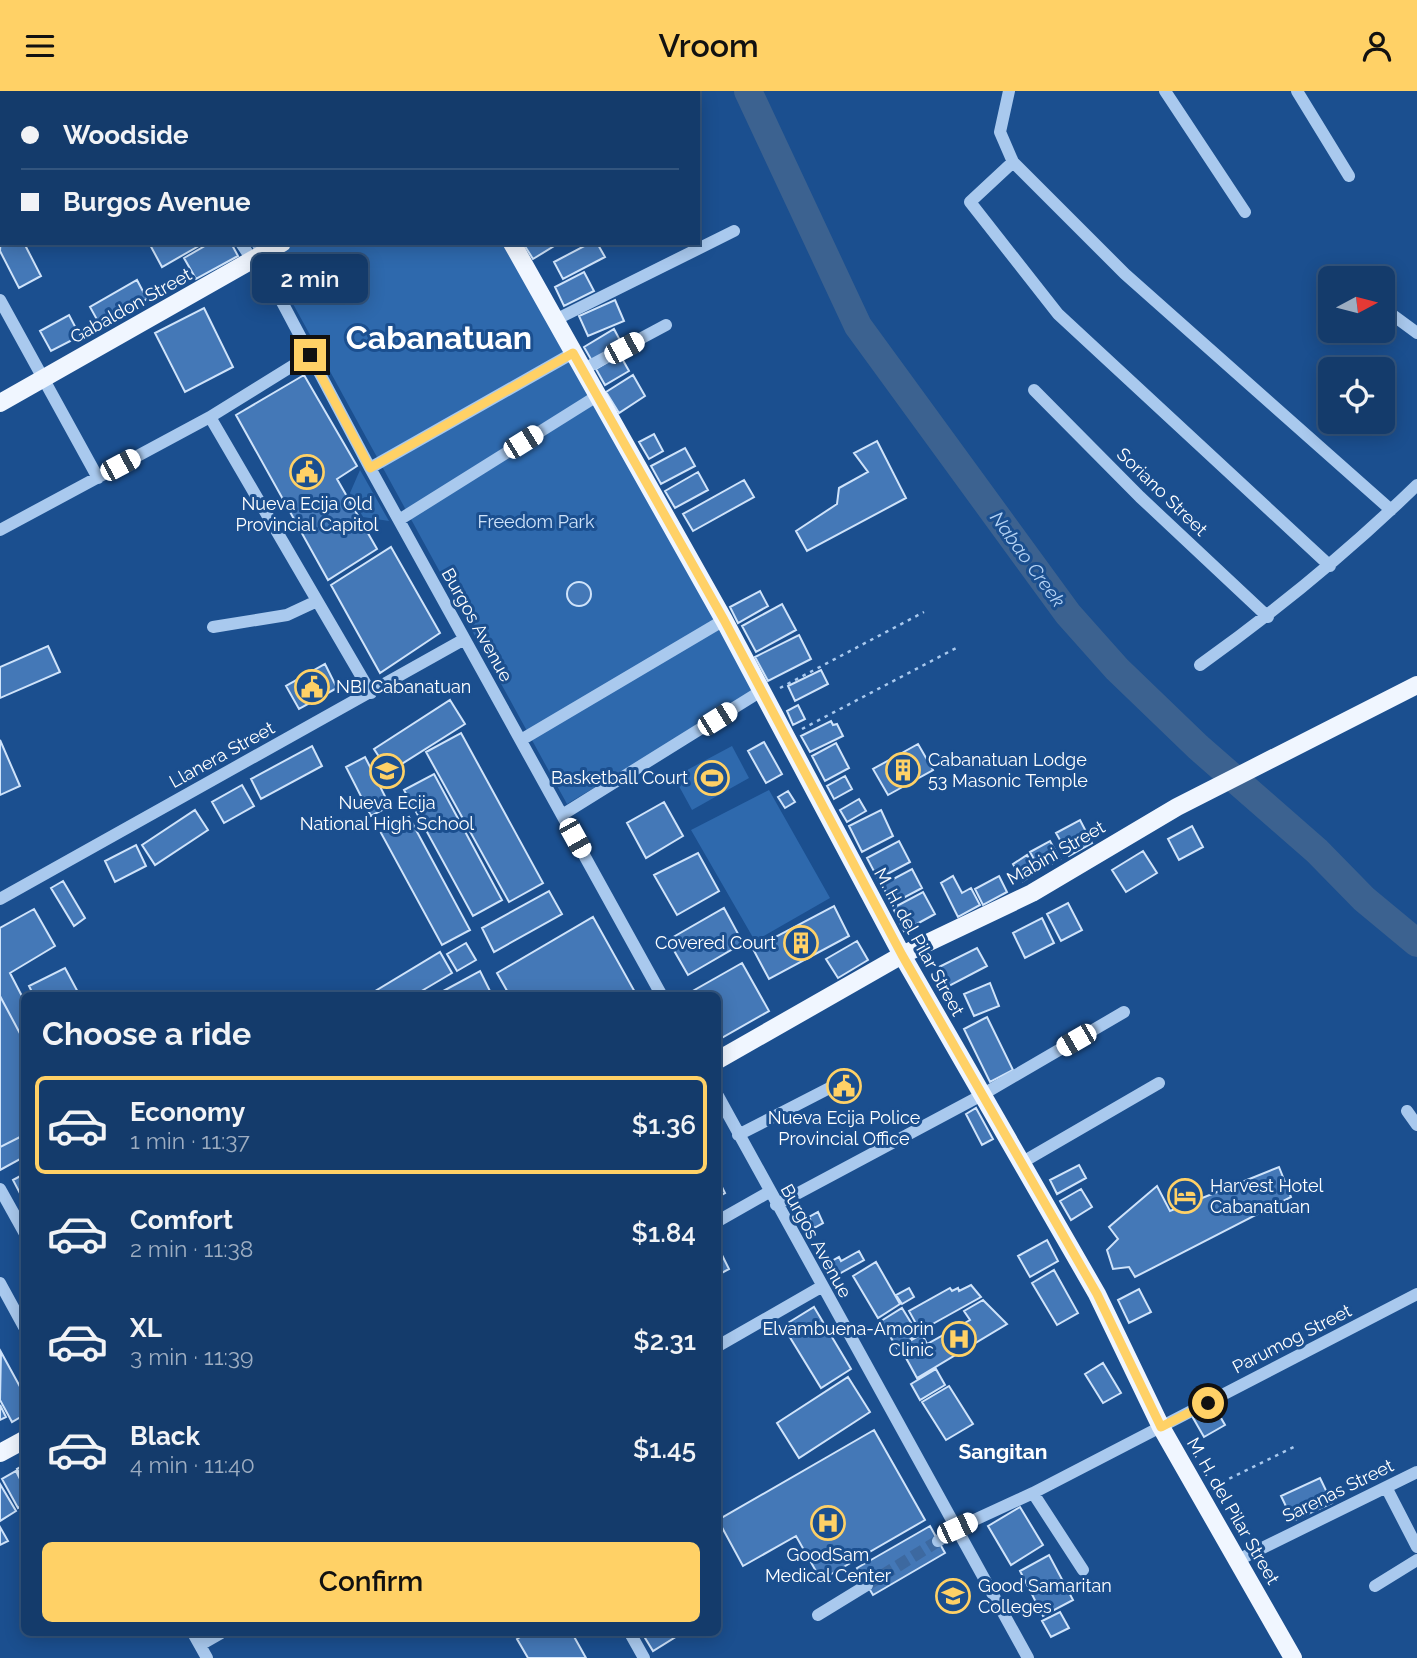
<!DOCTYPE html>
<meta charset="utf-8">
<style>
body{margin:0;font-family:Raleway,sans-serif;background:#1d4271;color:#f1f3f6;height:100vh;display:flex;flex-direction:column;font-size:26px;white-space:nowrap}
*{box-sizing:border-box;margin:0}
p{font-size:23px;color:#9dadc1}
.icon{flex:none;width:38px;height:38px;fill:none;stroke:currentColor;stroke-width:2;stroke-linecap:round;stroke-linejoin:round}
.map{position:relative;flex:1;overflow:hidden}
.panel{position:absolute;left:21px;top:901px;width:700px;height:644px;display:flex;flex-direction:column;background:#143b6b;border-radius:10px;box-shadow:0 4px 18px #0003,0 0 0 2px #33557e}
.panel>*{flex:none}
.top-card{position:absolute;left:0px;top:0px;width:700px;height:154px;box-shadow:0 4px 18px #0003,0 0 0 2px #33557e;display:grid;align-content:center;height:154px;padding:0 21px;background:#143b6b}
.needle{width:46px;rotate:83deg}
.buttons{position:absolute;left:1318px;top:175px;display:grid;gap:14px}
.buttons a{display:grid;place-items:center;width:77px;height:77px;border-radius:10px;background:#143b6b;box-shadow:0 4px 18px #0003,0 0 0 2px #33557e;font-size:35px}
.end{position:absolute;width:32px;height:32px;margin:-16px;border:9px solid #ffd166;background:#111;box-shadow:0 0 0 4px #111}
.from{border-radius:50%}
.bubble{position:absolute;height:49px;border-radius:10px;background:#143b6b;box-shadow:0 4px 18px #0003,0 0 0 2px #33557e;font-size:23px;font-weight:600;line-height:49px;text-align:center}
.car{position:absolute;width:21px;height:42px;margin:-21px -10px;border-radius:9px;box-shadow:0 0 5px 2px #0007;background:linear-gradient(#fff 24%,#345 0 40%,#fff 0 76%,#345 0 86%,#fff 0)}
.top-card b{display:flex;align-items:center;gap:24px;height:66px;font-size:26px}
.top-card b+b{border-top:2px solid #33557e}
.top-card i{width:18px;height:18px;background:#f1f3f6}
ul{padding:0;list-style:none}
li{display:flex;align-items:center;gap:21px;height:98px;margin:0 14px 10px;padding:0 7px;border:4px solid transparent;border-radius:10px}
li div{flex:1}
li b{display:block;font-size:26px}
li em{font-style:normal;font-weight:600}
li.selected{border-color:#ffd166}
li>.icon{width:63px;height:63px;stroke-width:1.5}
h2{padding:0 21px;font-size:32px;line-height:84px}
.primary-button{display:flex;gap:14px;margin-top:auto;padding:14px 21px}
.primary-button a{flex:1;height:80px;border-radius:10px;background:#ffd166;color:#111;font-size:28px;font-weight:600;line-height:80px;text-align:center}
header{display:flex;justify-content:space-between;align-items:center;height:91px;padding:0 21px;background:#ffd166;color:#111;font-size:32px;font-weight:600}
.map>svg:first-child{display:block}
</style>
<header><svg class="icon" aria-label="menu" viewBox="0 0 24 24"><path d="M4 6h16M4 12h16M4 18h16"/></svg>Vroom<svg class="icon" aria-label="person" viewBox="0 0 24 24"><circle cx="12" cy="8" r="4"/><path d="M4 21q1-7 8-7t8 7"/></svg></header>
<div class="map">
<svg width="1417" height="1567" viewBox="0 0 1417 1567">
<rect width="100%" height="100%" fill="#1b4f8f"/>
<path fill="#2e69ad" d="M296,152h211l249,448 -189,113 -298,-544z
M360,379l29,51 -26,-4 -13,-24z
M732,655l17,32 -57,32 -18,-33z
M769,699l61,108 -75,43 -64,-111z"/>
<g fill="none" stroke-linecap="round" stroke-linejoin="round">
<path stroke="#3c6290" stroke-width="28" d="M748,0l110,235 210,288 49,55 81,78 119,104 47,48 53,44"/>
</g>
<path fill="#4478b7" stroke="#cfe3fa" stroke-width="2" d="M0,0h22l1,2h-21v10z
M193,0h35l-3,2z
M233,0h67l-70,2z
M411,0l1,2 -31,-1 2,-1z
M484,0h46l-3,2z
M2,126v26h22l17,33 -22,12 -19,-37z
M149,152h55l-42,24z
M210,152h21l7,13 -42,23 -12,-21z
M523,152h36l-26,16z
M590,152h7l8,14 -42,22 -9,-17z
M584,181l10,19 -30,15 -9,-19z
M137,189l10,19 -47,26 -10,-18z
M615,209l9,21 -36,15 -9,-20z
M204,217l29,59 -48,25 -30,-59z
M69,224l11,21 -29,15 -11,-20z
M614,238l8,15 -30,17 -8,-14z
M620,264l9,16 -24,14 -9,-16z
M304,284l53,91 -20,13 40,70 -49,31 -92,-165z
M633,284l12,21 -26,17 -13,-21z
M654,343l9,17 -14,8 -10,-17z
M877,350l29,57 -99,53 -11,-20 41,-27 2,-16 29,-16 -14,-19z
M685,357l10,18 -34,18 -10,-18z
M698,381l10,18 -33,18 -10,-17z
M744,389l10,17 -61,34 -10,-17z
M391,456l49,86 -60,40 -49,-88z
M567 503a12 12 0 1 1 24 0a12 12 0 1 1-24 0Z
M760,500l8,15 -30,17 -8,-16z
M782,513l14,26 -40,22 -14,-26z
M799,544l12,24 -43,22 -13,-24z
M48,555l12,26 -60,26v-31z
M325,573l12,24 -38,21 -13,-23z
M821,579l7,14 -33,17 -7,-15z
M450,609l15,24 -76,48 -15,-23z
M798,614l7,14 -12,6 -6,-14z
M831,630l2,4 4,-1 6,12 -33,16 -9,-16z
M461,642l82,150 -34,19 -83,-150z
M0,649l20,46 -20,9z
M764,651l18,32 -16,9 -18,-32z
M836,652l13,25 -24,13 -13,-25z
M918,653l15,26 -45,25 -15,-26z
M312,655l10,20 -61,33 -10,-20z
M365,666l25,49 -19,10 -25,-49z
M434,683l68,126 -29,16 -69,-126z
M845,685l7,13 -18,10 -7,-13z
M242,694l12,21 -30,17 -12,-21z
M788,700l7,11 -10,6 -7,-11z
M859,708l7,12 -19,11 -7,-12z
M664,711l19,34 -37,22 -19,-35z
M195,719l13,20 -53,35 -13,-20z
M881,719l12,26 -31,16 -13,-26z
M409,726l61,113 -28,15 -61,-112z
M1080,729l12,23 -23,13 -13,-23z
M1192,735l11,21 -24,13 -11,-21z
M899,750l11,21 -32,17 -11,-21z
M1050,750l10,18 -20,11 -10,-18z
M136,754l10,21 -31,16 -10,-21z
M1143,760l14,22 -31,19 -14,-22z
M698,762l21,38 -42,24 -23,-40z
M1027,764l10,17 -14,9 -10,-17z
M912,778l10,19 -30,16 -10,-19z
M953,785l9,17 9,-5 9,17 -22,12 -17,-34z
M999,785l8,16 -24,13 -8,-16z
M63,790l22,37 -11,8 -23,-38z
M549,800l13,23 -68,38 -12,-24z
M923,801l12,22 -31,17 -11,-23z
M1068,812l14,27 -21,11 -14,-27z
M834,815l15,30 -80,43 -16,-30z
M724,817l19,35 -55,32 -20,-35z
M34,818l21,37 -45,27 14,27v41l-24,-45v-68z
M593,826l43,77 -126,2 -13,-23z
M1042,827l12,25 -29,15 -12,-25z
M857,850l11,19 -30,18 -12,-19z
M466,852l10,17 -19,11 -10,-17z
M977,857l10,18 -38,20 -10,-19z
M440,861l12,21 -39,23h-46z
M742,872l27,48 -51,29v-44h-26l-1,-4z
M65,877l15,28h-46l-5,-10z
M480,880l10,20 -9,5h-47z
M990,892l9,23 -25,10 -10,-22z
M0,905l24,45v94l-24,12z
M987,926l26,53 -23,12 -26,-53z
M976,1017l17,31 -11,6 -16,-31z
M24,1044v22l-24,13v-23z
M1079,1074l7,13 -29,16 -7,-14z
M1279,1076l12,30 -156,80 -6,-10 -16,2 -6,-19 11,-11 -9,-12 48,-41 13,25z
M24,1083v27l-11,-21z
M718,1088l7,14 -7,4z
M1081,1098l11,18 -21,13 -11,-19z
M818,1121l5,11 -9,5 -5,-11z
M1047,1149l11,21 -28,16 -12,-21z
M718,1156l11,22 -11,6z
M859,1160l5,9 -25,14 -7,-13 7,-4 2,4z
M876,1171l24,42 -22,14 -25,-42z
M1054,1179l24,43 -21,12 -25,-42z
M971,1194l10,12 -61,34 -11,-20 41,-23 2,3 6,-3 1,3z
M909,1197l5,9 -12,7 -6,-9z
M1139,1198l12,23 -22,11 -11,-23z
M983,1209l24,24 -90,54 -17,-31 22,-13 5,10 43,-24 -6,-9z
M814,1216l37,62 -30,19 -38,-62z
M902,1217l16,26 -21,14 -16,-27z
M1,1261l23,42v21l-12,7 -12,-22z
M1103,1272l18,30 -18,10 -18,-29z
M936,1278l9,16 -25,15 -9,-16z
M848,1286l22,35 -71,46 -22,-35z
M949,1295l24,38 -27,16 -24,-38z
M1213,1313l12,21 -21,12 -12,-21z
M0,1314l6,12 -6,3z
M874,1339l51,90 -104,60 -25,-44 -53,30 -25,-46z
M24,1374v17l-7,-13z
M16,1380l8,16v17l-6,4 -16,-29z
M1320,1387l12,25 -39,18 -12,-25z
M0,1393l16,27 -16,10z
M1020,1416l23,38 -32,20 -23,-39z
M930,1435l15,27 -72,42 -16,-27z
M0,1436l8,14 -8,4z
M1049,1464l24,45 -30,16 -23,-45z
M1060,1521l9,16 -18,9 -9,-16z
M527,1542h45l14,25h-58l-11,-19z
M642,1542h40l-29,18z"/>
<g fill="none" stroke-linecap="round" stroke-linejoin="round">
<path stroke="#3d69a0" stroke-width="12" stroke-dasharray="12 6" stroke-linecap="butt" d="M867,1494l71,-44"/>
<path stroke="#a9c9ee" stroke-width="2.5" stroke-dasharray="3.5 5" stroke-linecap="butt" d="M780,597l144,-76
M802,638l158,-83
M1214,1395l84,-41"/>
<path stroke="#a9c9ee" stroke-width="12" d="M155,0l1,2
M173,0l1,2
M1009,0l-9,41 13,30 -43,40 88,112 272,252
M1165,0l80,121
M1297,0l52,85
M616,2l3,-2
M1013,71l112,112 266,236
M241,152l14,21
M257,152l6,11 2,16 105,198 292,528
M0,209l98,178
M1394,225l23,17
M555,229l179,-89
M582,279l84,-45
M1034,299l106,107 128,120
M210,326l161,276
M370,377l203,-115
M399,429l198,-124
M0,439l210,-113 100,-62
M213,536l74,-12 30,-14
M1200,574c77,-55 149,-114 217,-180
M521,649l203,-120
M562,724l199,-124
M0,808l461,-258
M718,1005l310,562
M1407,1020l10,14
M738,1044l109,-56
M1021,1072l138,-80
M0,1098l24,43
M776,1114l204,-109 144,-84
M718,1130l51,-29
M0,1192l24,44
M718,1255l103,-59
M1386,1396l31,60
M1033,1402l50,77
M938,1450l19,-13 76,-35 384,-199
M1236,1470l181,-89
M1375,1495l42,-26
M818,1524l49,-30
M193,1542l14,25
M630,1542l14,25
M200,1554l21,-12"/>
<path stroke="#f0f6ff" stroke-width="18" d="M418,0l1,2
M512,152l212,377 178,335 195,339 64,133 132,231
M0,312l282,-160
M718,969l184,-105 130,-62 145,-86 240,-122
M0,1362l24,-13"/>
</g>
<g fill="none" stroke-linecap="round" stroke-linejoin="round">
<path stroke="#ffd166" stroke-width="9" d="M310,264l60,113 203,-115 151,267 178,335 195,339 64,133 47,-24"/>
</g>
<defs>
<g id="civic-ring" transform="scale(1.75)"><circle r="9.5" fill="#1b4f8f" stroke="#ffd166" stroke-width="1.5"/><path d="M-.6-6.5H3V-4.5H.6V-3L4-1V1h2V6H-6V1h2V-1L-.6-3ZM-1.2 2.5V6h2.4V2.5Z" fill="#ffd166"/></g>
<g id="building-ring" transform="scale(1.75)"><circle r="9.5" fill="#1b4f8f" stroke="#ffd166" stroke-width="1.5"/><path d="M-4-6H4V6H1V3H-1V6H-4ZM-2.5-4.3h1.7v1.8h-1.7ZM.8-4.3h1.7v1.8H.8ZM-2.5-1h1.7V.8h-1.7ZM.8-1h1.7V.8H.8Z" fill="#ffd166"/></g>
<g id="school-ring" transform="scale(1.75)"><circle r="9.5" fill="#1b4f8f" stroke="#ffd166" stroke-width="1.5"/><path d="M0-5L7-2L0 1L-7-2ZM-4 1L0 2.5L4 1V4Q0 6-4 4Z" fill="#ffd166"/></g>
<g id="stadium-ring" transform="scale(1.75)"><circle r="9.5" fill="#1b4f8f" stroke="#ffd166" stroke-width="1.5"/><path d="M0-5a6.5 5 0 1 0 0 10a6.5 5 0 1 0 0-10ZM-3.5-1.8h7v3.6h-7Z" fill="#ffd166"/></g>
<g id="hotel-ring" transform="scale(1.75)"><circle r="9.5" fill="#1b4f8f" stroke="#ffd166" stroke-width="1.5"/><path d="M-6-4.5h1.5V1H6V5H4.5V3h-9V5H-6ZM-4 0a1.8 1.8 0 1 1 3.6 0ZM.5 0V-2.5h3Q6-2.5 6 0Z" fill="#ffd166"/></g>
<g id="hospital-ring" transform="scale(1.75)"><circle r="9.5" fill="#1b4f8f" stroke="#ffd166" stroke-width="1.5"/><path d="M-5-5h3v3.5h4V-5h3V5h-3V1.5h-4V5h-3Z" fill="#ffd166"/></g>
<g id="university-ring" transform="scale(1.75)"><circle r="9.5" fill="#1b4f8f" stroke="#ffd166" stroke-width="1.5"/><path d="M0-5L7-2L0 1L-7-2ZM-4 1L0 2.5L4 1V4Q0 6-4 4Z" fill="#ffd166"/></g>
</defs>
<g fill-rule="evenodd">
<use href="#civic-ring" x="307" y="381"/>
<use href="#civic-ring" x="312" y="596"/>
<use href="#building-ring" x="903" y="679"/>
<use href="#school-ring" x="387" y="680"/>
<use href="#stadium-ring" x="712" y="687"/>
<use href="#building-ring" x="801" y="852"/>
<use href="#civic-ring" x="844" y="995"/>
<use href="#hotel-ring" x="1185" y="1105"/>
<use href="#hospital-ring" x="959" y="1248"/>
<use href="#hospital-ring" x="828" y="1432"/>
<use href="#university-ring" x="953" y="1505"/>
</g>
<g text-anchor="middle" stroke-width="6" stroke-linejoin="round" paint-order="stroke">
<g font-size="18" fill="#fff" stroke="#1b4f8f">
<text transform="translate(131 215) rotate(-29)" y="6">Gabaldon Street</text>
<text transform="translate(1162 401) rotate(44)" y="6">Soriano Street</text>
<text transform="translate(477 534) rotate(61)" y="6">Burgos Avenue</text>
<text transform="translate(222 664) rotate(-29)" y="6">Llanera Street</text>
<text transform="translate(1056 762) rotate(-30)" y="6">Mabini Street</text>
<text transform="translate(919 851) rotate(61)" y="6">M. H. del Pilar Street</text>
<text transform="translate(816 1150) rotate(61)" y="6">Burgos Avenue</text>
<text transform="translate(1292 1248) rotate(-27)" y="6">Parumog Street</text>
<text transform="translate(1338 1400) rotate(-26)" y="6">Sarenas Street</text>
<text transform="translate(1233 1420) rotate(60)" y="6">M. H. del Pilar Street</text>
</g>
<g font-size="18" fill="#fff" stroke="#1b4f8f">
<text x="307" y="419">Nueva Ecija Old<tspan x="307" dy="21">Provincial Capitol</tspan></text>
<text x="336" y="602" text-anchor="start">NBI Cabanatuan</text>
<text x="928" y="675" text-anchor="start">Cabanatuan Lodge<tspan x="928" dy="21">53 Masonic Temple</tspan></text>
<text x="688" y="693" text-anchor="end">Basketball Court</text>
<text x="387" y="718">Nueva Ecija<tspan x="387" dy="21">National High School</tspan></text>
<text x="776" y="858" text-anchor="end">Covered Court</text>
<text x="844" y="1033">Nueva Ecija Police<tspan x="844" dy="21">Provincial Office</tspan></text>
<text x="1210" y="1101" text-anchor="start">Harvest Hotel<tspan x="1210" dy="21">Cabanatuan</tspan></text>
<text x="934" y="1244" text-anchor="end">Elvambuena-Amorin<tspan x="934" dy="21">Clinic</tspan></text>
<text x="828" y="1470">GoodSam<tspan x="828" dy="21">Medical Center</tspan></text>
<text x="978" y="1501" text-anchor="start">Good Samaritan<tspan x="978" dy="21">Colleges</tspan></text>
</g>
<g font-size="18" fill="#cfe3fa" stroke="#1b4f8f">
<text x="536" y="437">Freedom Park</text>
</g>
<g font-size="19" font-style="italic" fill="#b5d3f5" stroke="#1b4f8f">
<text transform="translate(1028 468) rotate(54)" y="7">Nabao Creek</text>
</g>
<g font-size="21" font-weight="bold" fill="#fff" stroke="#1b4f8f">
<text x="1003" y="1368">Sangitan</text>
</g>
<g font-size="32" font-weight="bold" fill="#fff" stroke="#1b4f8f">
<text x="439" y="258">Cabanatuan</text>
</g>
</g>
</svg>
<div class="buttons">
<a><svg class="needle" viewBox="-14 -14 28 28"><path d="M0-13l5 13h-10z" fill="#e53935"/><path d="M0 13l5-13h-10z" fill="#9dadc1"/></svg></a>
<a><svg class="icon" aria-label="locate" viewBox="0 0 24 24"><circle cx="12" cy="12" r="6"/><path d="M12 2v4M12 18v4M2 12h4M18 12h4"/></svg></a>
</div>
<i class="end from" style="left:1208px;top:1312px"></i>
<i class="end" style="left:310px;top:264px"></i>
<div class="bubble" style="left:252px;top:163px;width:116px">2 min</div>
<i class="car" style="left:624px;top:257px;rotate:62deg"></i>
<i class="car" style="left:523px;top:351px;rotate:58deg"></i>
<i class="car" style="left:120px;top:374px;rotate:62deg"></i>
<i class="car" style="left:717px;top:628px;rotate:58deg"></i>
<i class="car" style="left:575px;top:747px;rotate:151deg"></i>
<i class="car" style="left:1076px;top:949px;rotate:240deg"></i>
<i class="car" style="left:957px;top:1437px;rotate:65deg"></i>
<div class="top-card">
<b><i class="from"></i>Woodside</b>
<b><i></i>Burgos Avenue</b>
</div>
<section class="panel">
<h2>Choose a ride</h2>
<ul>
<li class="selected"><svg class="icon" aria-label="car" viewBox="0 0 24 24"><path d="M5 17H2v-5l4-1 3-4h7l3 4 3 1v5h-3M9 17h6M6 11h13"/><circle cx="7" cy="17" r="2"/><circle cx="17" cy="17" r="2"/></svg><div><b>Economy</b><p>1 min · 11:37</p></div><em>$1.36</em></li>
<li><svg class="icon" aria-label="car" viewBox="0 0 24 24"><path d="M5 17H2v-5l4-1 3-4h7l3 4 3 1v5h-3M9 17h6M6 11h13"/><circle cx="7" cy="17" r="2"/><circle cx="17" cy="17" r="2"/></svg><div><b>Comfort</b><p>2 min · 11:38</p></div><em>$1.84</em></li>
<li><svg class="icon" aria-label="car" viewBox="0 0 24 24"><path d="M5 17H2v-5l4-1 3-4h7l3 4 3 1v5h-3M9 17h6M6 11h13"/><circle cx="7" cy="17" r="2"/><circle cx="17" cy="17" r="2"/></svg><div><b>XL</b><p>3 min · 11:39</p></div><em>$2.31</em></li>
<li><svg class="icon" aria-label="car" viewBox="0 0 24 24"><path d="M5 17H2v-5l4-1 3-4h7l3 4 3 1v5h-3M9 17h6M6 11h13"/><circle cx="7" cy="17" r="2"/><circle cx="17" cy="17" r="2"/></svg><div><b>Black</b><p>4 min · 11:40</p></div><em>$1.45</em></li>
</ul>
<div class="primary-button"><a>Confirm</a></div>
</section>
</div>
